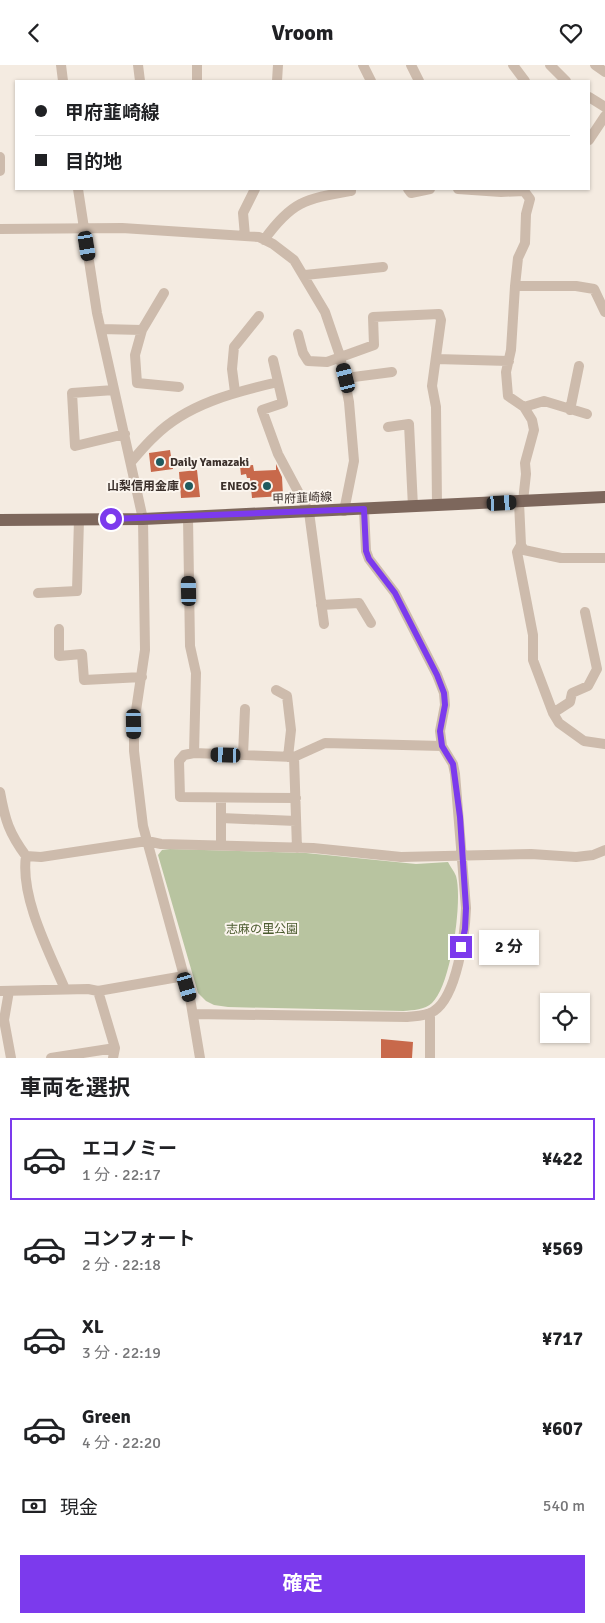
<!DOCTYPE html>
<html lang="ja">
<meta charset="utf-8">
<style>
body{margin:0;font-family:Signika,"Noto Sans JP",sans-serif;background:#f2f2f2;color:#202124;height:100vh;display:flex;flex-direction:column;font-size:19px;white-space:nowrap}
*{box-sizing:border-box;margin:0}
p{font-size:16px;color:#757577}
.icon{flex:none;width:28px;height:28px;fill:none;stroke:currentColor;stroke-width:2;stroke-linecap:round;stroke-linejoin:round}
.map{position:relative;height:993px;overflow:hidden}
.drawer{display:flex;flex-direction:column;background:#fff;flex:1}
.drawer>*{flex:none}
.top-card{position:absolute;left:15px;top:15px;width:575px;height:110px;border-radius:0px;box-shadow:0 1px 4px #0004;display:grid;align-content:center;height:110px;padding:0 20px;background:#fff}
.buttons{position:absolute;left:540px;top:928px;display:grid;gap:10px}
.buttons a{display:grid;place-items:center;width:50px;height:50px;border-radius:0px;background:#fff;box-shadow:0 1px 4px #0004;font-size:25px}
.end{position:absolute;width:22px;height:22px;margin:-11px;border:6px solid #7c3aed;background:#fff;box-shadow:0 0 0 2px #fff}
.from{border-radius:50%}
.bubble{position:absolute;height:35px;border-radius:0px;background:#fff;box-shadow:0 1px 4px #0004;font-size:16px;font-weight:700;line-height:35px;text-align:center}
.car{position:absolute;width:15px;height:30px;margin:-15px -8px;border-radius:6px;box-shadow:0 0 4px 1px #0007;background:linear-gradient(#222 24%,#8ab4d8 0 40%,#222 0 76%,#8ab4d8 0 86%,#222 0)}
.top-card b{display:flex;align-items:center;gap:18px;height:48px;font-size:19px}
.top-card b+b{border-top:1px solid #e0e0e0}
.top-card i{width:12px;height:12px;background:#202124}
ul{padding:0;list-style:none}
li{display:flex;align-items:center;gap:15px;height:82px;margin:0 10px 8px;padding:0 10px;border:2px solid transparent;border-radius:0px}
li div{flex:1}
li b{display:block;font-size:19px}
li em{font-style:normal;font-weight:700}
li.on{border-color:#7c3aed}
li>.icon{width:45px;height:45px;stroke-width:1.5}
h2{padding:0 20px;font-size:22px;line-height:60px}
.pay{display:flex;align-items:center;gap:12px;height:55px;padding:0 20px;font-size:19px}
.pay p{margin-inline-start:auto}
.action{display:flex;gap:10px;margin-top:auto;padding:10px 20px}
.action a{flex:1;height:58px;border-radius:0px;background:#7c3aed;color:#fff;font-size:20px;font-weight:700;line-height:58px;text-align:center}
header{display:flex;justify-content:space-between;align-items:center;height:65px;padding:0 20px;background:#fff;font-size:22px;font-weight:700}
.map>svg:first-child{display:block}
</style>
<header><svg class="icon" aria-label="back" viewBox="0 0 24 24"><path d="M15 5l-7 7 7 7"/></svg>Vroom<svg class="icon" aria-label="heart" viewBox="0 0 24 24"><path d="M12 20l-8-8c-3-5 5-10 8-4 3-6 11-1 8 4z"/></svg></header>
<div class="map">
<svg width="605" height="993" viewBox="0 0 605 993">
<rect width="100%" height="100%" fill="#f4ebe1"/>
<path fill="#b8c4a0" d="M170,784l136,4 110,11 32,-2c2,4 6,9 8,14 7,24 -5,110 -24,127 -7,7 -19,7 -29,8l-175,-4 -14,-2 -8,-4 -8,-8 -40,-138 4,-5z"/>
<path fill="#c8694b" d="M170,385l3,19 -22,3 -2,-19z
M276,399l6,13 1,19 -31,2 -2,-20h-3l-1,-4 -5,1 -1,-9 13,-1 1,6 22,-1z
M197,405l3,27 -19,1 -2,-26z
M381,974l32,3 -1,16h-31z"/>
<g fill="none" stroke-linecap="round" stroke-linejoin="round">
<path stroke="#cdbbac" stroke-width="10" d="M61,0l2,16
M138,0l2,16
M197,0v16
M363,0l8,16
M411,0l8,16
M513,0l12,16
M550,0l16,16
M595,0l10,7
M277,16l1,-16
M589,32l16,10
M589,75l16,-24
M0,92v14
M78,124l19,124 46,206 2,131 -11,74v27l9,75 47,172 10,60
M408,124l3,4 19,-4
M458,124l43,3 23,-1 6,8 -4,15 -1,29 -7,15 -3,28 -4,64 -5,22 2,24 16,11 8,13 2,10 -9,33 1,11 -3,27
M0,164l122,-1 123,8 14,1 14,7 21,16 31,52 15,44 9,46 5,59 -10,50
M245,171l-2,-23 12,-24
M264,175c28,-39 41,-41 87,-49v-2
M305,210l78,-8
M515,221h61l18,3 11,23
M101,264l41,1 22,-37
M142,265l-7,25 2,28 42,4
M298,269l5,19 5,8 19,1 47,-17 -1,-28 66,-3 2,6 -9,66 4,21 1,99
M436,294l73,2
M273,295l10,43 -21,7 16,44 31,58 15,112
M346,313l46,-6
M114,325l-42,3 3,53 50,-12
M235,327l-3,-23 2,-22 25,-31
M524,342l20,-6 43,13
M570,345l9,-44
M388,362l21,-3 4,83
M131,397c8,-9 15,-18 24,-26 32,-32 80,-44 123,-54
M519,437l2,43 3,5 37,8h44
M188,452l2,129 6,27 -2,80
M521,480l-4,7 16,83v25l20,53 6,10 25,18 21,3
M38,528l39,-2 2,-72
M321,540l38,-2 12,20
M59,564v27l23,-2 2,26 58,-3
M276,625l11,6 4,34 -3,27
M553,648l17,-11 2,-9 16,-7 9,-17 -12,-57
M243,690l2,-46
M294,692l3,91
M0,727c5,28 9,41 26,64l15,1 106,-16 14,3 152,4 88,9 130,-3 45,3 17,-2 12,-5
M296,733l-116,-1 -1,-36 5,-6 10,-2 100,4 31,-14 117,3
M221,753l75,3
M221,780v-47
M26,791c-6,41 23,96 39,133
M0,926l88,-2 10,2 17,57 -2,10
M9,926l-5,29 7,38
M98,926l86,-15
M193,949l214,3c9,-1 20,-1 27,-6 23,-15 31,-77 32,-103l-11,-134 -2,-10 -11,-18 -2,-15 5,-26 -1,-12 -7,-18 -42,-82 -26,-34 -3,-8 -2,-42
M51,993l64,-10
M430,993v-45"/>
<path stroke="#7d675c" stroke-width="12" d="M0,455l143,-1 462,-22"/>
</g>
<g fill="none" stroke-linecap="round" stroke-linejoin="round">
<path stroke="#7c3aed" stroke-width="6" d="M111,454l253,-10 2,42 3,8 26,34 42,82 7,18 1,12 -5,26 2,15 11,18 7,53 6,91 -1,21 -4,18"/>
</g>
<g fill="#1f5a5e" stroke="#fbf5ee" stroke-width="2">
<circle cx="160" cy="397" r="5"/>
<circle cx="189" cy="421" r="5"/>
<circle cx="267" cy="421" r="5"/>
</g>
<g text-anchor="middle" stroke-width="4" stroke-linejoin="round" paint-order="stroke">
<g font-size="12" font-weight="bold" fill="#3b302b" stroke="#fbf5ee" text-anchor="end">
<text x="170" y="401" text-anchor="start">Daily Yamazaki</text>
<text x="179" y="425">山梨信用金庫</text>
<text x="257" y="425">ENEOS</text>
</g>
<g font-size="12" fill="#3b302b" stroke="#fbf5ee">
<text transform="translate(302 433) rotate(-2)" y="4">甲府韮崎線</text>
</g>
<g font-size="12" fill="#4a5a2e" stroke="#fbf5ee">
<text x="262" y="868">志麻の里公園</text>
</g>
</g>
</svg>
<div class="buttons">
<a><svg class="icon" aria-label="locate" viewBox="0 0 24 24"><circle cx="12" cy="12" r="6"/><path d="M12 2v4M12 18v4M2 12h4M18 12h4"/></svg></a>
</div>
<i class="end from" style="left:111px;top:454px"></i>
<i class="end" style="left:461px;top:882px"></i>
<div class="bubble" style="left:479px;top:865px;width:60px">2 分</div>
<i class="car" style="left:87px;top:181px;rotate:171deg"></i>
<i class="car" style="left:346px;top:313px;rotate:346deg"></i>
<i class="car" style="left:502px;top:438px;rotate:87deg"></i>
<i class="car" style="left:189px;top:526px;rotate:359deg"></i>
<i class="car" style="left:134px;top:659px;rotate:179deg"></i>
<i class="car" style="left:226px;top:690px;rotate:272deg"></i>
<i class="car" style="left:187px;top:922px;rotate:164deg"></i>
<div class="top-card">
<b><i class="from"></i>甲府韮崎線</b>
<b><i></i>目的地</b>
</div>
</div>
<section class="drawer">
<h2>車両を選択</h2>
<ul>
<li class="on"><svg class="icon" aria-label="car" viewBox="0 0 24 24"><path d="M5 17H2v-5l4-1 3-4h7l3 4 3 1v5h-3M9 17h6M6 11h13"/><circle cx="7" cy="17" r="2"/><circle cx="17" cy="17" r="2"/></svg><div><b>エコノミー</b><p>1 分 · 22:17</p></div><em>¥422</em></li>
<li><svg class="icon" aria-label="car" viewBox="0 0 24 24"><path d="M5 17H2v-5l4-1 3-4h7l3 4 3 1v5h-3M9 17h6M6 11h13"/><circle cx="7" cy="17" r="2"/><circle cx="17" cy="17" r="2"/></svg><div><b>コンフォート</b><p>2 分 · 22:18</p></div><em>¥569</em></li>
<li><svg class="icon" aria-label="car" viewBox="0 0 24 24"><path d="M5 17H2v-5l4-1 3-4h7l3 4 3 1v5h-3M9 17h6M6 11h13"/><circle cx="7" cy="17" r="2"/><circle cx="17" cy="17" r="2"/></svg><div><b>XL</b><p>3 分 · 22:19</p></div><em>¥717</em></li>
<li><svg class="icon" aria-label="car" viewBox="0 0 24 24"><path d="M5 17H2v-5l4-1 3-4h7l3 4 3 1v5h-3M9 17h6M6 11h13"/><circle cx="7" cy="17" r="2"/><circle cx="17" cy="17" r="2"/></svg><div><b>Green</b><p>4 分 · 22:20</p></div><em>¥607</em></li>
</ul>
<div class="pay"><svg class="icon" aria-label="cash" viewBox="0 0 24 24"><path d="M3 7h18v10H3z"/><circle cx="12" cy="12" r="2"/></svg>現金<p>540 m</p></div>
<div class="action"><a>確定</a></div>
</section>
